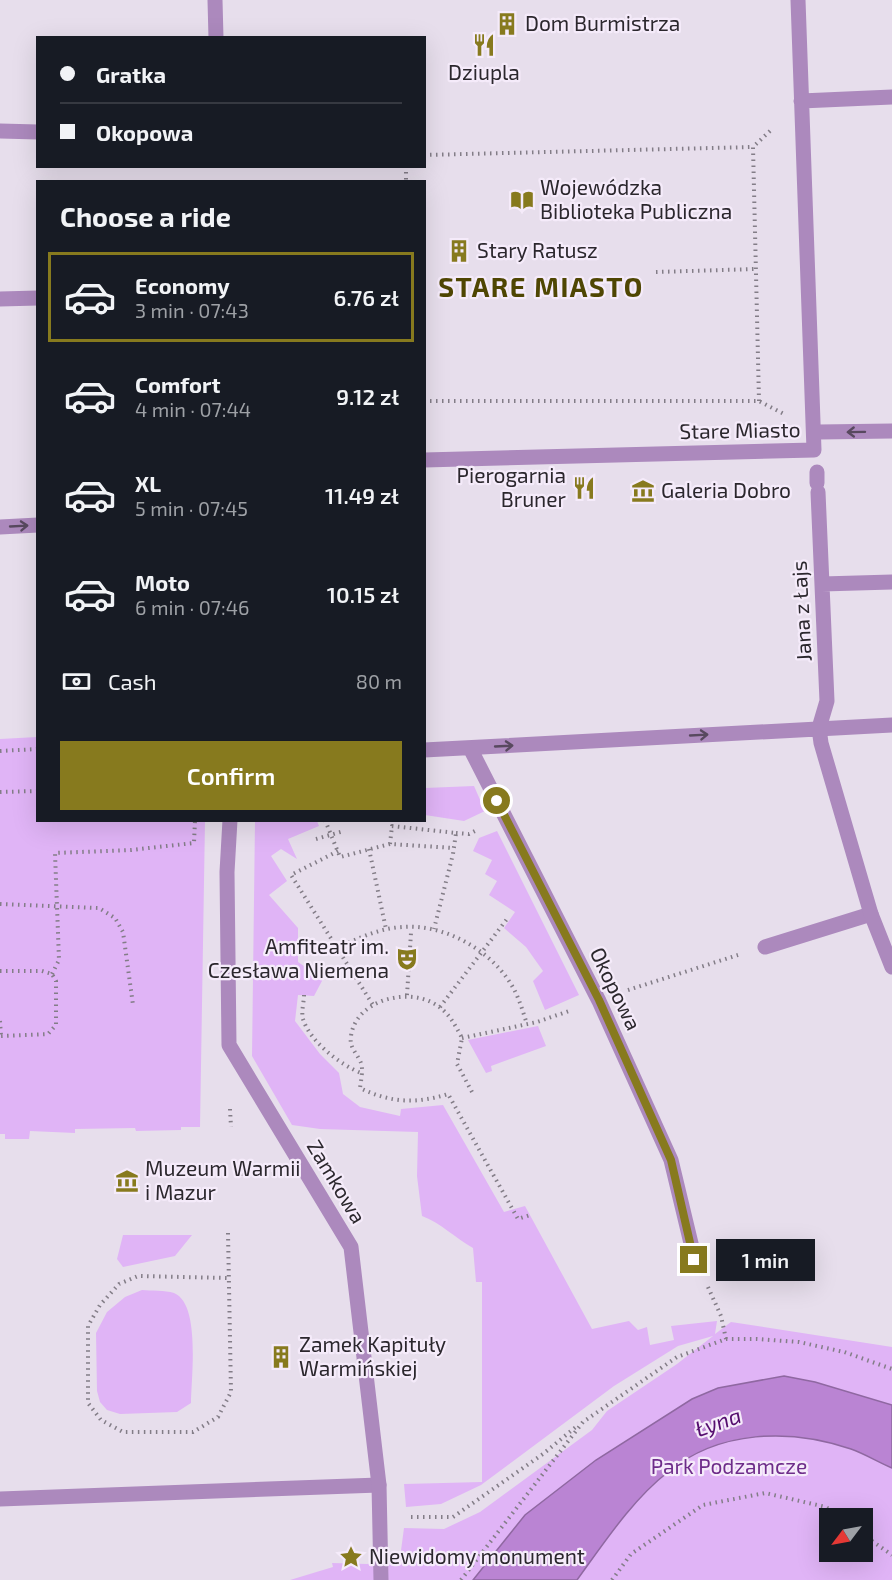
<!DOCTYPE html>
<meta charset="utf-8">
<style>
body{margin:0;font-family:"Exo 2",sans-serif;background:#242831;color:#f1f3f6;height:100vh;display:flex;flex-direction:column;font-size:22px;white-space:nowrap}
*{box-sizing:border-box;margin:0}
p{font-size:20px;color:#9ea1a6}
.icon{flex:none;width:33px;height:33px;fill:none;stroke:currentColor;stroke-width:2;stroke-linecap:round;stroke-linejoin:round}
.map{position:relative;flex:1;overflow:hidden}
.sheet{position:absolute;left:36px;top:180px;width:390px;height:642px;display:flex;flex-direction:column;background:#171b24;border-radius:0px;box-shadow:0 6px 24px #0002}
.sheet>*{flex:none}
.guide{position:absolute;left:36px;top:36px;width:390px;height:132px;border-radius:0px;box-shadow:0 6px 24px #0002;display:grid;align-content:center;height:132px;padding:0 24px;background:#171b24}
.needle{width:39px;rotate:238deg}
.fabs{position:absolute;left:819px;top:1508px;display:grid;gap:12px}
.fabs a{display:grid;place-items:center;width:54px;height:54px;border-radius:0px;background:#171b24;box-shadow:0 6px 24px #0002;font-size:30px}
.end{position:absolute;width:27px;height:27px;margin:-14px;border:8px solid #877a1e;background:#fff;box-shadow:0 0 0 3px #fff}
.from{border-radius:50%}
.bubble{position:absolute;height:42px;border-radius:0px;background:#171b24;box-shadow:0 6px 24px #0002;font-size:20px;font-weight:600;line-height:42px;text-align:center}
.guide b{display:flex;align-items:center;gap:21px;height:57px;font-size:22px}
.guide b+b{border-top:2px solid #363941}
.guide i{width:15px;height:15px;background:#f1f3f6}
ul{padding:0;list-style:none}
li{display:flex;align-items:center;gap:18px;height:90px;margin:0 12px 9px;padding:0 12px;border:3px solid transparent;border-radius:0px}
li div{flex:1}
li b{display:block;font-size:22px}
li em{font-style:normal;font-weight:600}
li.current{border-color:#877a1e}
li>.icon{width:54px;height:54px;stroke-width:1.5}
h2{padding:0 24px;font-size:27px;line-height:72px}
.pay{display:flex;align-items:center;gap:15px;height:66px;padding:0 24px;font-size:22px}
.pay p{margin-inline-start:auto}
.cta{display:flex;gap:12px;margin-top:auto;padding:12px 24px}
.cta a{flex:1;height:69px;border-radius:0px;background:#877a1e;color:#fff;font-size:24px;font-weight:600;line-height:69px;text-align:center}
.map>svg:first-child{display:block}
</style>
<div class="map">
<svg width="892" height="1580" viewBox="0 0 892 1580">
<rect width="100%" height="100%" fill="#e7deec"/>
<path fill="#e0b4f6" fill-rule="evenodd" d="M37,737l1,83 167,1 -5,306h-19v3l-45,1 -1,-3 -60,1v4l-45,-2 -1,8h-24v-5h-5v-395z
M474,786l11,25 -21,10 -39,-6v-27z
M255,821h62l2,5 -31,13 9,20 -16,-10 -10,7 16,25 -18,14 29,33v34l25,17 -9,17 -16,-1 -3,26 25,33 19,19 4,21 17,13 40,9 1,-7 42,-4 61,107 21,-6 67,123 37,-8 9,9 9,-3 3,18 24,-5 -3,-14 46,-5 -2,13 16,-12 161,25v233h-602l43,-13 -1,-4 35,1 33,-6 4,-30 40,1 36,-17 112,-82 15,-19 70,-47 36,-28 -35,10 -64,40 -133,99 -40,19 -35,3 -2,-23 78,-2v-200h-6l-3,-34c-18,-10 -32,-25 -51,-32l-5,-40 1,-44 -98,-3 -28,-4 -40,-69zM830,1518h32v33h-32z
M497,831l82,164 -34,15 -12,-29 10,-10 -17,-24 -22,-19 11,-16 -26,-17 8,-14 -12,-7 7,-14 -19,-9 6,-13z
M538,1026l8,20 -55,20 1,5 -6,2 -18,-33z
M123,1235h69l-17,21 -52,11 -6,-8z
M142,1290c9,1 23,0 32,3 27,11 17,86 17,110l-14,9 -57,2 -13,-4 -7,-8 -3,-11 -1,-58 11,-21 18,-15z"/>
<path fill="#ba84d3" stroke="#8f68a1" stroke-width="1.5" d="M784,1376l31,6 77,23v63c-14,-6 -27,-14 -41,-19 -61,-21 -132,-19 -183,23 -36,28 -64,71 -91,108h-104l52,-65 71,-55 96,-61 26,-11z"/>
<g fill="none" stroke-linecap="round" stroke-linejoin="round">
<path stroke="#837d87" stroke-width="4" stroke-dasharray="1.5 4.5" stroke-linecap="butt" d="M424,155l329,-8
M406,166v16
M656,272l100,-3
M424,401h335l25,13
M759,401l-6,-254 18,-17
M0,751l38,-2
M0,792l38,-1
M325,820l15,37 50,-13 64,4
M456,833l13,1 8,-4
M316,839l28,-8
M390,844l2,-18 64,7 -3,21 -19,75
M369,849l17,80
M338,851l-47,24 82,130
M0,904l99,4 16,10 8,14 10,73
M338,948c20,-10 42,-20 65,-21 40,-3 84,21 106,54 9,13 13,28 18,43
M0,971h42l10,3 4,7v44l-8,9 -48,2
M52,974l7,-14 -4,-107 76,-3 63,-7 1,-23
M628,990l110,-35
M304,995c0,7 -3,17 -1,24 7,23 38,46 58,54
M407,995l4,-62
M440,1007l67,-88
M0,1021l1,15
M462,1038l75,-16 32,-11
M472,1092l-15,-28 5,-26c-8,-15 -14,-27 -29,-35 -27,-15 -77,-3 -82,33 -2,11 5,16 9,25 4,6 1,19 0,27 31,15 56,16 88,6l70,125 12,-4
M230,1109l1,18
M241,1174h31
M228,1233l3,159 -13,25 -25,15h-70l-22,-12 -13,-17v-77l12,-21 19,-21 19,-8 90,2
M708,1287l13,29 5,23
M411,1517h42l90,-63 34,-28
M862,1534l30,21
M461,1580l122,-158 94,-65 49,-18h31l42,3 45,10 48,17
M612,1580l19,-26 72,-49 62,-12 61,14 15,11"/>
<path stroke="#ac89bd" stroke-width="15" d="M0,299l38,-1
M765,947l106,-33
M0,1499l379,-14"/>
<path stroke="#ac89bd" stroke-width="15" d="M215,0l1,38
M801,101l91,-4
M0,131l38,1
M819,432l73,-1
M424,460l390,-10 -16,-450
M817,483v-11
M818,492l9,209 -8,27 2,15 50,171 21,53
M0,527l38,-2
M822,584l70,-2
M470,748l129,253 72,159 24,100
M424,750l468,-25
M230,820l-3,52 2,173 122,202 28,238 2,95"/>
</g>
<defs><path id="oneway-shaft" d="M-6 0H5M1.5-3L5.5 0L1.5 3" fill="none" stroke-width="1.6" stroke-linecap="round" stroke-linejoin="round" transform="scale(1.5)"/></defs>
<g stroke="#58495f">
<use href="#oneway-shaft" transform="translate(856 432) rotate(179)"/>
<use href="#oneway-shaft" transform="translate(19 526) rotate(-3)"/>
<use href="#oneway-shaft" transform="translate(699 735) rotate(-3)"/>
<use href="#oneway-shaft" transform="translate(504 746) rotate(-3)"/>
</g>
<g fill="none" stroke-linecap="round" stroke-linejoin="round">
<path stroke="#877a1e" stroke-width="8" d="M497,801l102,199 72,160 23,100"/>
</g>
<defs>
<g id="building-bare" transform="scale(1.8)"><path d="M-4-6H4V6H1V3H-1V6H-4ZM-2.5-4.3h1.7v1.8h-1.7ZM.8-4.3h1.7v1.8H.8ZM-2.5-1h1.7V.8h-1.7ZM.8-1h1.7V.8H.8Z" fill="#877a1e" stroke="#f5ebfa" stroke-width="2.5" paint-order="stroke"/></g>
<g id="restaurant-bare" transform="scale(1.8)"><path d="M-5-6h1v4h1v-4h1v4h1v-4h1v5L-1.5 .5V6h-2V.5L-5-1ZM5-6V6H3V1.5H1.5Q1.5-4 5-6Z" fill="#877a1e" stroke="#f5ebfa" stroke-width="2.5" paint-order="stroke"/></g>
<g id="library-bare" transform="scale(1.8)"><path d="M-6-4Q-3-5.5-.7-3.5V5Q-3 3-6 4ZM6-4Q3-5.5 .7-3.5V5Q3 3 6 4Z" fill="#877a1e" stroke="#f5ebfa" stroke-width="2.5" paint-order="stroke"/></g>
<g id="museum-bare" transform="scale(1.8)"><path d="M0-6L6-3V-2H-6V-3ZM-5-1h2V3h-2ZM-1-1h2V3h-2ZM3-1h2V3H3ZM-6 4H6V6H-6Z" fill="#877a1e" stroke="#f5ebfa" stroke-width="2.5" paint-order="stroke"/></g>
<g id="theatre-bare" transform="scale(1.8)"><path d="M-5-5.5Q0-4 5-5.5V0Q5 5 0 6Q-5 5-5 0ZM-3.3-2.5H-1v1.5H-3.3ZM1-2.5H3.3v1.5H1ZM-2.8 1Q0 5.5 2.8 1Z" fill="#877a1e" stroke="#f5ebfa" stroke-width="2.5" paint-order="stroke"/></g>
<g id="sight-bare" transform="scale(1.8)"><path d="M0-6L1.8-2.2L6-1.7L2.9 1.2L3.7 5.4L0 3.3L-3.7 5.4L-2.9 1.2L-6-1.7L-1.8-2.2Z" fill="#877a1e" stroke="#f5ebfa" stroke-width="2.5" paint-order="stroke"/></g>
</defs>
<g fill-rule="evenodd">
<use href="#building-bare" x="507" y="24"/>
<use href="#restaurant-bare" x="484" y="45"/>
<use href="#library-bare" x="522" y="200"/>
<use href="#building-bare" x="459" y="251"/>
<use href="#restaurant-bare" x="584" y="488"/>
<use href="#museum-bare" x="643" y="491"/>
<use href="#theatre-bare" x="407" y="959"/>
<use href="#museum-bare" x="127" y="1181"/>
<use href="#building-bare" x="281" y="1357"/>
<use href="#sight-bare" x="351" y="1557"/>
</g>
<g text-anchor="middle" stroke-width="4.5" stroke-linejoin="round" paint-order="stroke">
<g font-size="21" fill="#2b272d" stroke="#f5ebfa" text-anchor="start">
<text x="525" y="31">Dom Burmistrza</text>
<text x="484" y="80" text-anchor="middle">Dziupla</text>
<text x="540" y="195">Wojewódzka<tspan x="540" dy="24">Biblioteka Publiczna</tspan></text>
<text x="477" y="258">Stary Ratusz</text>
<text x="566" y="483" text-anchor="end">Pierogarnia<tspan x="566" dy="24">Bruner</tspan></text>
<text x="661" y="498">Galeria Dobro</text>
<text x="389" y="954" text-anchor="end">Amfiteatr im.<tspan x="389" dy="24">Czesława Niemena</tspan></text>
<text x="145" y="1176">Muzeum Warmii<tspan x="145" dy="24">i Mazur</tspan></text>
<text x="299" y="1352">Zamek Kapituły<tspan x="299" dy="24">Warmińskiej</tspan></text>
<text x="369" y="1564">Niewidomy monument</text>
</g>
<g font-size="21" fill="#2b272d" stroke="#f5ebfa">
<text transform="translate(740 431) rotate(-1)" y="7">Stare Miasto</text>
<text transform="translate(802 611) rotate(-93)" y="7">Jana z Łajs</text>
<text transform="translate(615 989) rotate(64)" y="7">Okopowa</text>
<text transform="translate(336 1182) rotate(59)" y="7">Zamkowa</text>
</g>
<g font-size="21" fill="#6e2d8a" stroke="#f5ebfa">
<text x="729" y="1474">Park Podzamcze</text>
</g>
<g font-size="22" font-style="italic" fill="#540d6e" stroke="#f5ebfa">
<text transform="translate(718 1422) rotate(-19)" y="8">Łyna</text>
</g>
<g font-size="27" font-weight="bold" letter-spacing="1.5" fill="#4f4603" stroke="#f5ebfa">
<text x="541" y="297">STARE MIASTO</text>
</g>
</g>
</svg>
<div class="fabs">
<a><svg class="needle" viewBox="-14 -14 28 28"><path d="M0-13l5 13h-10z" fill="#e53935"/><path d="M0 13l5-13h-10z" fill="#9ea1a6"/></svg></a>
</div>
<i class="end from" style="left:497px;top:801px"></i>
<i class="end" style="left:694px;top:1260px"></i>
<div class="bubble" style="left:716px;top:1239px;width:99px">1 min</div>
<div class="guide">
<b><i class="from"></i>Gratka</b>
<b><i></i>Okopowa</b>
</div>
<section class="sheet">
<h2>Choose a ride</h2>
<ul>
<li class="current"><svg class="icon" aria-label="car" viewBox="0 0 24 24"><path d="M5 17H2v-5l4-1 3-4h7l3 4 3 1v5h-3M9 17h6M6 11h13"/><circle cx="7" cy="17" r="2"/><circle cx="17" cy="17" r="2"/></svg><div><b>Economy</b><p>3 min · 07:43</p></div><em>6.76 zł</em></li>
<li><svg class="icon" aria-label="car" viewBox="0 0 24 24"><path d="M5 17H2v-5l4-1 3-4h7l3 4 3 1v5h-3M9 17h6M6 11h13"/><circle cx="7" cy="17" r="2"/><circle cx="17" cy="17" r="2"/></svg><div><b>Comfort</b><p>4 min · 07:44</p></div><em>9.12 zł</em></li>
<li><svg class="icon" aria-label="car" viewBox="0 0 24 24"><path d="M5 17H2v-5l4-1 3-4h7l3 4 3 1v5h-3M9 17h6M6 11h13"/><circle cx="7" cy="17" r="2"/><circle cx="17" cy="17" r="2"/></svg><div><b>XL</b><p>5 min · 07:45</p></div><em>11.49 zł</em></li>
<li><svg class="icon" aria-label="car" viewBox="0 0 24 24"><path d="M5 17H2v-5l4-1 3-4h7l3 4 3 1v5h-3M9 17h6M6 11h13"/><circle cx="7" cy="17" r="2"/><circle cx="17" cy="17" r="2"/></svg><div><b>Moto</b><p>6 min · 07:46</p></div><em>10.15 zł</em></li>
</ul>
<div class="pay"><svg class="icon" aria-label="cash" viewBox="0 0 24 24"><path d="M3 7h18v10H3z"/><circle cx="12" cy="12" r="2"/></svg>Cash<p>80 m</p></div>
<div class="cta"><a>Confirm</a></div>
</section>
</div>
